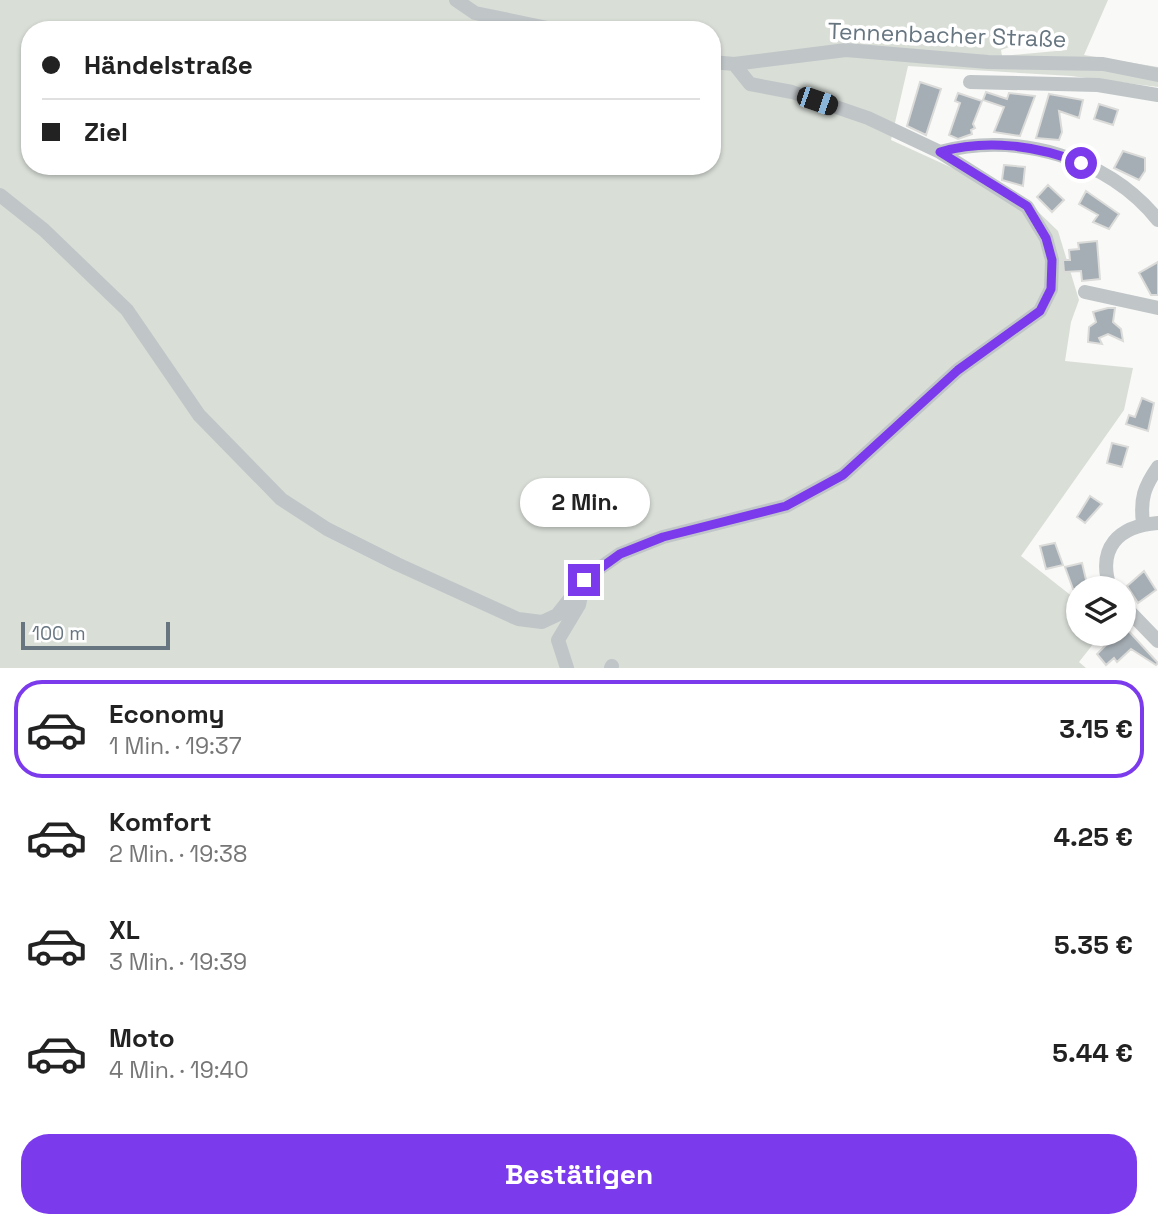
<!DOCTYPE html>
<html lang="de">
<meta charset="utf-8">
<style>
body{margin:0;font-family:"Space Grotesk",sans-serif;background:#f6f6f6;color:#222;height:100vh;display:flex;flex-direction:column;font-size:26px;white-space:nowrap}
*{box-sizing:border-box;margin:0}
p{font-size:23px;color:#767676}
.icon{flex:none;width:38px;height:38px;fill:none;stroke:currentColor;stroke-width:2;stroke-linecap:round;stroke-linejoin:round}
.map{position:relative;height:668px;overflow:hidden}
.sheet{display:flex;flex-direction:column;background:#fff;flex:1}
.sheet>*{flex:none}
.guide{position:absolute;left:21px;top:21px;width:700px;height:154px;border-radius:28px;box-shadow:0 2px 5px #0004;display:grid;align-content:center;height:154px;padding:0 21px;background:#fff}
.buttons{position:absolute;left:1066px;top:576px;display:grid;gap:14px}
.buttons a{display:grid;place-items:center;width:70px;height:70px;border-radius:50%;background:#fff;box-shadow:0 2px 5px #0004;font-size:35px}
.scale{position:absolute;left:21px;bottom:18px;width:149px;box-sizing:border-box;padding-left:7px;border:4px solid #667580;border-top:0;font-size:19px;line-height:24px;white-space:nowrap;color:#667580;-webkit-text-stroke:5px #fff;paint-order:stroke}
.end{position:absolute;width:32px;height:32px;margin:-16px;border:9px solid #7c3aed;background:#fff;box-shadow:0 0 0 4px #fff}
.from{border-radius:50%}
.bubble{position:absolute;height:49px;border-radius:24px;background:#fff;box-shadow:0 2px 5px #0004;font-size:23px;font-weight:800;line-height:49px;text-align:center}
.car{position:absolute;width:21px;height:42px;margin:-21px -10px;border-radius:9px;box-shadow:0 0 5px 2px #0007;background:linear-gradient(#222 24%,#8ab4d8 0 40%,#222 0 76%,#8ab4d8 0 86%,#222 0)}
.guide b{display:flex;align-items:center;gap:24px;height:66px;font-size:26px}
.guide b+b{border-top:2px solid #e0e0e0}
.guide i{width:18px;height:18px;background:#222}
ul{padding:12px 0 0;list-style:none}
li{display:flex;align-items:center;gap:21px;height:98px;margin:0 14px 10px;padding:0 7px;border:4px solid transparent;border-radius:28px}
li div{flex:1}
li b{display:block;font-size:26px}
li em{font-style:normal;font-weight:800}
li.active{border-color:#7c3aed}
li>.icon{width:63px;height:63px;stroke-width:1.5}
.cta{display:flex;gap:14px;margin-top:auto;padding:14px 21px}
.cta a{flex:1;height:80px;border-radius:28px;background:#7c3aed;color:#fff;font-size:28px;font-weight:800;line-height:80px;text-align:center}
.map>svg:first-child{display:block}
</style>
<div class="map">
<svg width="1158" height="668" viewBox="0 0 1158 668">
<rect width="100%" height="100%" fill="#f9f9f7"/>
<path fill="#d9ded7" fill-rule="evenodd" d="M0,0h1108l-24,55 74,12v20l-87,-11 -163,-10 -17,74 138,63 29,28 21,69 -8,22 -6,39 68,7 -9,42 -103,146 57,45v33h23l-22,28 7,6h-1086zM30,30h682v136h-682zM1041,36l27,2 -1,12 -65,6 -1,-6z"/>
<path fill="#a5aeb4" stroke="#dbdbd9" stroke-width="2" d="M920,82l21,7 -15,46 -19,-9z
M986,92l21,7 2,-6 26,3 -15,40 -26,-4 10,-25 -21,-7z
M958,93l24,8 -9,23 2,4 -4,2 1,4 -14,5 -9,-4 11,-32 -5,-2z
M1049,94l34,6 -4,18 -20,-7 3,21 -3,8 -23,-2z
M1099,104l19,6 -5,15 -19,-6z
M1123,151l22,7v13l-6,9 -25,-12z
M1004,165l21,2 -2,19 -21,-6z
M1048,185l16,15 -12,12 -15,-15z
M1086,191l33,23 -10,15 -16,-7 5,-7 -19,-11z
M1097,241l3,38 -18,2 -1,-10 -17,1 -1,-12h7l-1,-10 10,-1 -1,-6z
M1158,262v33h-7l-12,-22z
M1108,308h7l-2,14 8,7 2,12 -15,-7 -9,4 3,6 -14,-2 1,-15 7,-5 -3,-10z
M1142,398l12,5 -6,28 -22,-7 3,-9 6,2z
M1112,443l16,4 -6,20 -15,-4z
M1090,496l12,8 -17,19 -8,-6z
M1055,543l8,22 -17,4 -6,-23z
M1082,563l6,25 -15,1 -8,-22z
M1144,571l12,19 -18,13 -11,-17z
M1124,626l34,37 -2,2 -25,-16 -14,13 -3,-4 -8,7 -9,-11 13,-13 -6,-7h20z"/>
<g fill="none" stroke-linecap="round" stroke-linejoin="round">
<path stroke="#c0c5c8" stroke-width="14" d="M456,0l19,13 82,17
M712,62l22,2 112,-14 142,12 115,2 55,11
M970,82l128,3 60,10
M940,152c77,-21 168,6 218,68
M0,195l44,35 83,80 72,105 82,84 46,30 70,35 121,55 24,3 15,-7 30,-38 33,-23 43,-17 123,-31 57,-31 115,-105 82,-59 11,-22 1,-29 -6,-22 -19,-31 -87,-55 -72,-34 -76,-26 -42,-8 -16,-20
M1085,292l73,16
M1143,523c-3,-24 1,-36 15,-56
M1110,588c-13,-40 8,-62 48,-65
M1124,606l34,35
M567,668l-9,-28 21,-35 5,-24
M611,668l1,-2"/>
</g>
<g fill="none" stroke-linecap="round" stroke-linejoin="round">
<path stroke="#7c3aed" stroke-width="9" d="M584,580l36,-26 43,-17 123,-31 57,-31 115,-105 82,-59 11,-22 1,-29 -6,-22 -19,-32 -87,-54c46,-13 96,-7 141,11"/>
</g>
<g text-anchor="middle" stroke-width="7" stroke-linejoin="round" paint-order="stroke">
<g font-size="23" fill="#667580" stroke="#fff">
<text transform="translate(947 35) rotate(2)" y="8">Tennenbacher Straße</text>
</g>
</g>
</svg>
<div class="buttons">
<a><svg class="icon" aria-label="layers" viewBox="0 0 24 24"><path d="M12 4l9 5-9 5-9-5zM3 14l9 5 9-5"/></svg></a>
</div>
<div class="scale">100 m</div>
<i class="end from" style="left:1081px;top:163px"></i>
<i class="end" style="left:584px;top:580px"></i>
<div class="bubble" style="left:520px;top:478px;width:130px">2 Min.</div>
<i class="car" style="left:817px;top:101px;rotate:109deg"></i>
<div class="guide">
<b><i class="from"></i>Händelstraße</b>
<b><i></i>Ziel</b>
</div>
</div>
<section class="sheet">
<ul>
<li class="active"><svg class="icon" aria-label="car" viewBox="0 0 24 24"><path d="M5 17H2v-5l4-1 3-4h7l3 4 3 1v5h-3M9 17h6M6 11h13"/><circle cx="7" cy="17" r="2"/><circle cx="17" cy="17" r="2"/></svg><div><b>Economy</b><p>1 Min. · 19:37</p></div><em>3.15 €</em></li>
<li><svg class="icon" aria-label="car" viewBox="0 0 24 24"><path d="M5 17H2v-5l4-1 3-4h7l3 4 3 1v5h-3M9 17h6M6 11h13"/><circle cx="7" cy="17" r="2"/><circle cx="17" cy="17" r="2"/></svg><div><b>Komfort</b><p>2 Min. · 19:38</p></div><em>4.25 €</em></li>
<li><svg class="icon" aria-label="car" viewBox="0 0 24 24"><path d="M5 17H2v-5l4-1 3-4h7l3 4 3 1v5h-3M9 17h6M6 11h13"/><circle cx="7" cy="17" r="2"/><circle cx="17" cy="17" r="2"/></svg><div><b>XL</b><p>3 Min. · 19:39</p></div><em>5.35 €</em></li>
<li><svg class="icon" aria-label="car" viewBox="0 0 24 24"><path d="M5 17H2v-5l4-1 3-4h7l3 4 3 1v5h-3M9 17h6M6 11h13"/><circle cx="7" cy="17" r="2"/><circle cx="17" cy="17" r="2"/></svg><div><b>Moto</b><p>4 Min. · 19:40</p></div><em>5.44 €</em></li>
</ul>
<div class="cta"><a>Bestätigen</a></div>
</section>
